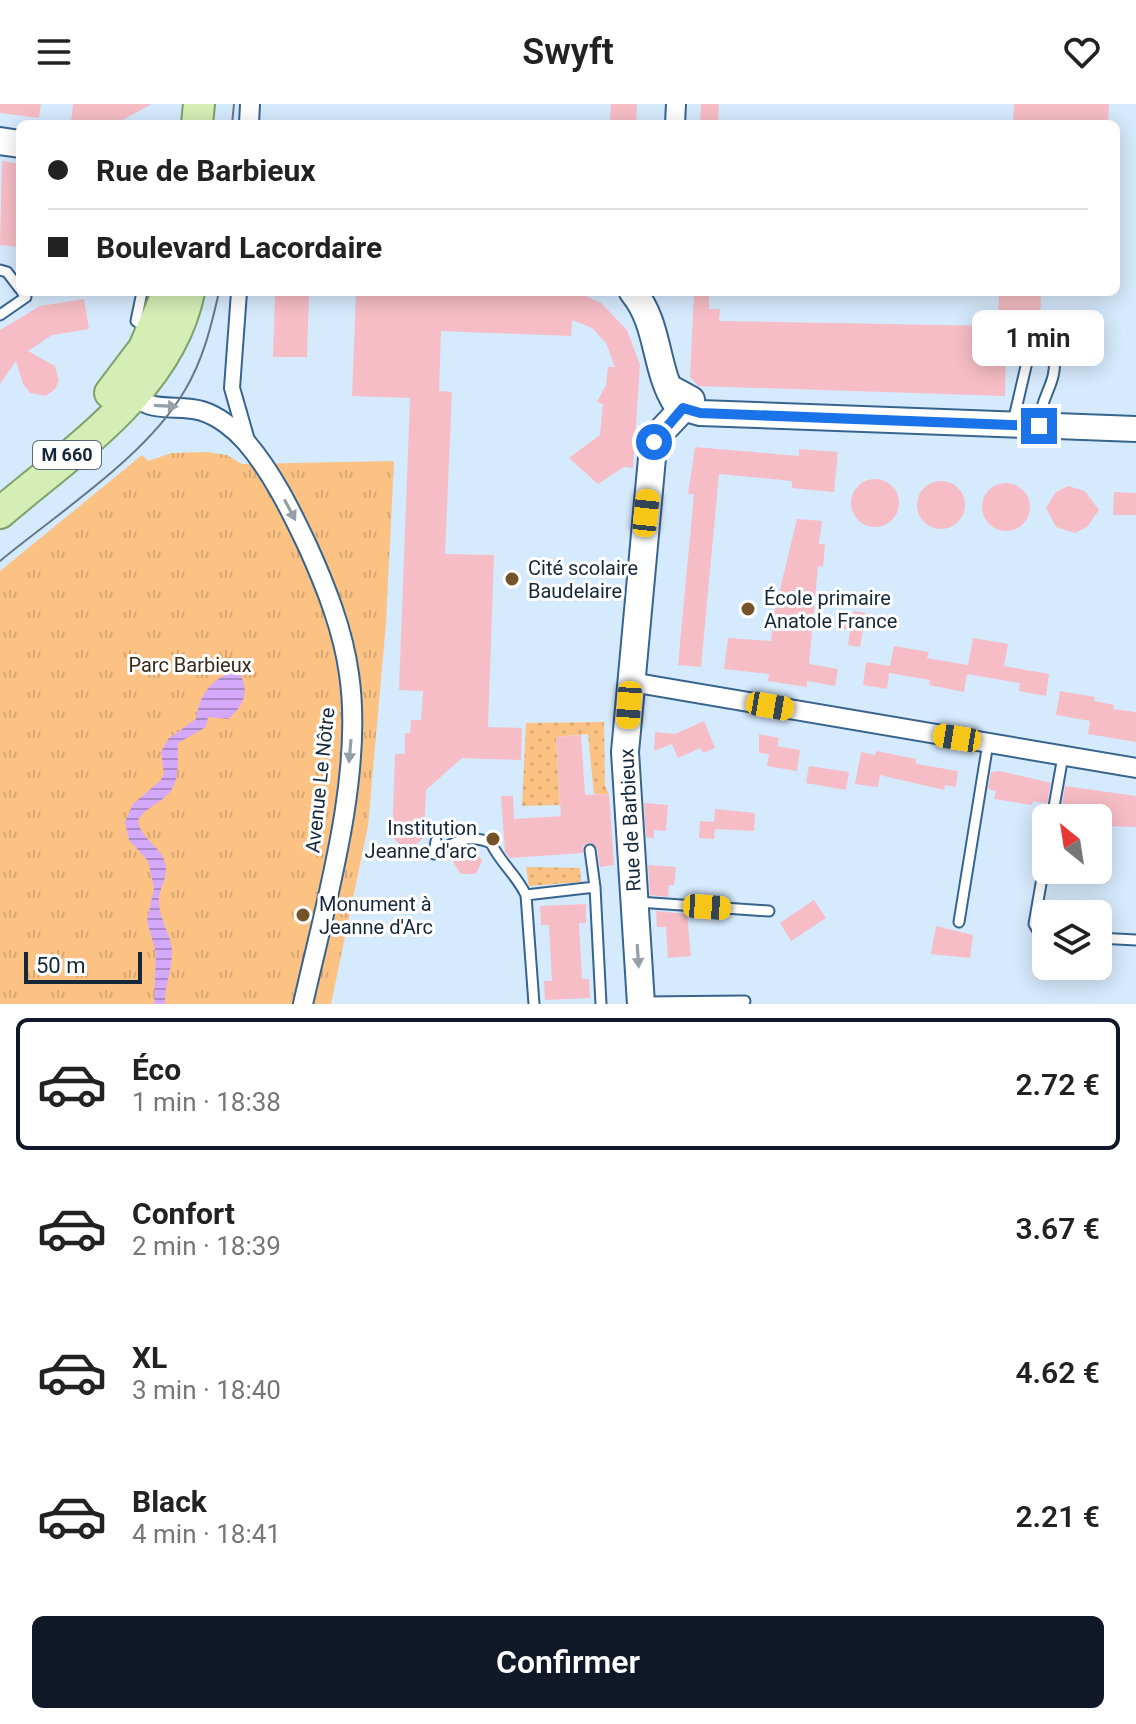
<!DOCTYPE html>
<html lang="fr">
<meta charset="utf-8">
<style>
body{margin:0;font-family:Roboto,sans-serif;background:#f2f2f2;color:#222;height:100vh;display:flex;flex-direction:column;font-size:30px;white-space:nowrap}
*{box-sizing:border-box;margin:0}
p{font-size:26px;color:#767676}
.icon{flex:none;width:44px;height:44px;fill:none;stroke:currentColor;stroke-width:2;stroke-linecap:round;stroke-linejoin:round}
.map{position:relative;height:900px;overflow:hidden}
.drawer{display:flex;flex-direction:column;background:#fff;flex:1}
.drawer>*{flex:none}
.top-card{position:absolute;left:16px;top:16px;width:1104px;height:176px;border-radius:12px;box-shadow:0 4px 20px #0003;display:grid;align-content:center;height:176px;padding:0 32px;background:#fff}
.needle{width:52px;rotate:330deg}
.fabs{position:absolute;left:1032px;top:700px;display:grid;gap:16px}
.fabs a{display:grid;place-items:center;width:80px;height:80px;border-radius:12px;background:#fff;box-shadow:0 4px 20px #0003;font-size:40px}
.scale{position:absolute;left:24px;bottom:20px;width:118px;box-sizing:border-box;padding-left:8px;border:4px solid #15283a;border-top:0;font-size:22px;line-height:28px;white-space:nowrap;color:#15283a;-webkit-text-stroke:6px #fff;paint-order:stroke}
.end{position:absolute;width:36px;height:36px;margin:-18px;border:10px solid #1a73e8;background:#fff;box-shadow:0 0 0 4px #fff}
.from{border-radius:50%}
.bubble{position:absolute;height:56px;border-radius:12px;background:#fff;box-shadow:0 4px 20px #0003;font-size:26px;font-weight:600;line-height:56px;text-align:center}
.car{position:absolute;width:24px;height:48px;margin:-24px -12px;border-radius:10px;box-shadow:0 0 6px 2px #0007;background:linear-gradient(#f5c518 24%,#345 0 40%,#f5c518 0 76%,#345 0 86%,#f5c518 0)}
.top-card b{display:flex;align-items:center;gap:28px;height:76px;font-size:30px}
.top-card b+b{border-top:2px solid #e0e0e0}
.top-card i{width:20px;height:20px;background:#222}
ul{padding:14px 0 0;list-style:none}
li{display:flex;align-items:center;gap:24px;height:132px;margin:0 16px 12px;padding:0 16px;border:4px solid transparent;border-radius:12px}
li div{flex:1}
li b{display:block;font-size:30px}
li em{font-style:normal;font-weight:600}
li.selected{border-color:#111827}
li>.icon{width:72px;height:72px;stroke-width:1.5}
.primary-button{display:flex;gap:16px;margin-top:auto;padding:16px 32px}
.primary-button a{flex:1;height:92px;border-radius:12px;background:#111827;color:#fff;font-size:32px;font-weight:600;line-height:92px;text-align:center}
header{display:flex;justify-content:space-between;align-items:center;height:104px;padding:0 32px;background:#fff;font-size:36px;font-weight:600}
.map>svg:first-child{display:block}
</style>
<header><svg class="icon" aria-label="menu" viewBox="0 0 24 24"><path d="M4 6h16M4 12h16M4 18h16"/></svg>Swyft<svg class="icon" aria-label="heart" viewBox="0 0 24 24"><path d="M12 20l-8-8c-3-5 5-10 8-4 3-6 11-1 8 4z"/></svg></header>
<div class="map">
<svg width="1136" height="900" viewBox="0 0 1136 900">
<defs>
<pattern id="grass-dots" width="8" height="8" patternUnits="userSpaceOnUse" patternTransform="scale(2)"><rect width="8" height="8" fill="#fbc283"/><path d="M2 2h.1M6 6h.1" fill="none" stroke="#d6a772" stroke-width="1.8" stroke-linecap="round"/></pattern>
<pattern id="park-tufts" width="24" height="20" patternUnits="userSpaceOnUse" patternTransform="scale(2)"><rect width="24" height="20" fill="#fbc283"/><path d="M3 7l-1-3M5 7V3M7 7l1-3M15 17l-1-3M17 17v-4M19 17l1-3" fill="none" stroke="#d6a772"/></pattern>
<pattern id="water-rules" width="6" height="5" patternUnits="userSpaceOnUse" patternTransform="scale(2)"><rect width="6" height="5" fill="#d4a8fa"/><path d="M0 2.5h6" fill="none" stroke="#ab89cb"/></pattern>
</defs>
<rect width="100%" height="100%" fill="#d6eafd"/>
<path fill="url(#grass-dots)" d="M604,618l1,64 4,8h-15l-6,-60 -32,3 4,68 -38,1 4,-83z
M526,763l54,1 1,14 -52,4z"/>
<path fill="url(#park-tufts)" d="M206,348l21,3 15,9 152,-3 -8,162 -18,203 -37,178h-331v-433l142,-116 6,6 24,-8z"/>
<path fill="url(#water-rules)" d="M233,567l7,3c10,19 3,33 -12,45l-20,-2 -2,10 -28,16c-1,15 2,32 -6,46 -7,12 -26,18 -34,31 2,20 26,27 28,47 1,14 -8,22 -7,35 0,17 11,30 13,47 1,20 -8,36 -7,55h-11l2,-51 -9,-32 7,-33 -6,-27 -19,-21 -4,-18 8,-18 27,-23 4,-7 -3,-22 7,-13 28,-20c4,-25 14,-38 37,-48z"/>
<path fill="#f7bdc6" d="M0,0h41l-2,14 -39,-5z
M73,0h79l-37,20 -44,-1z
M611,0h26l-1,20 -26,-1z
M701,0h18l-1,20h-18z
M1014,0h95l-1,20h-95z
M2,57l18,3v83l-20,-2z
M275,188h34l-2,65h-34z
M356,188h222l23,11 26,27 13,35 -7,103 -9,-1 -26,17 -29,-26 31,-23 3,-31 -6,-2 9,-17 2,-18h7l-9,-24 -14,-15 -20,-8 -1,16 -130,-5 -2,60 13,1 -7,162 49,1 -6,172 34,1 -1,32 -59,-2 -36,32 -2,47 -10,10 -13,-1 -9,-10 3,-82h10v-21h5l1,-13h10l2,-29 -24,-1 11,-292 -58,-2z
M694,188h15v17h11l-1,12 279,5 1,-34h42l-1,40h-15l-1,10 -18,4 -1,50 -307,-10 -8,-9z
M84,195l5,30 -37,6 -24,16 27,15 4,14 -4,9 -9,7 -16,-3 -7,-9 -7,-23 -16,23v-54l40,-24z
M695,343l104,9v-7l39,3 -4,40 -42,-4v-7l-73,-7 -18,193 -23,-2 16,-171h-6z
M851 399a24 24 0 1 1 48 0a24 24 0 1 1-48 0Z
M917 401a24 24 0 1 1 48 0a24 24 0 1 1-48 0Z
M982 403a24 24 0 1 1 48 0a24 24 0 1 1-48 0Z
M1068,382l17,5 14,19 -12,17 -12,6 -19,-6 -10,-19 10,-16z
M1114,388l22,1v22h-23z
M797,415l25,2 -3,23h6l-2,23 -5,-1 -9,98 29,5 -3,17 -28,-5v6l-39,-6 1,-7 -45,-5 4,-31 43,3 3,-27z
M854,507l12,2 -6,34 -12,-2 2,-15 -7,-1 2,-15 8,1z
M973,534l35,6 -4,22 45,8 -3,22 -27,-5 1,-8 -53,-9 -3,18 -35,-7 1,-5 -41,-7 -2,16 -24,-4 3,-23 24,4 4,-20 35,6 -2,6 41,7z
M1060,587l35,6 -1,4 20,4 -1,4 23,3v30l-48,-8 2,-13 -34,-6z
M704,617l11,27 -12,5 -3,-5 -22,10 -6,-14 -18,7 1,-19 20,2z
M759,630l20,4 -2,8 23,4 -3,21 -30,-5 2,-12 -10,-1z
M581,631l4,60 24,-1 5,71 -14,2 -3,-19 -7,-5 -7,3v7l-73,5 -5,-6 -4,-56h12l1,23 47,-3 -5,-79z
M876,647l40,8v5l42,7 -2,16 -11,-2 -1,5 -64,-15 -2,12 -23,-3 6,-32 14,3z
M809,662l40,6 -3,18 -40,-7z
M1000,667l51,12 -4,21 -14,-3 -1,4 -38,-6 2,-8 -8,-2 3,-17z
M1065,682l71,10v31l-31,-1 1,-4 -8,-4h-38z
M644,699l24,2 -2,26 -12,-1v8l-8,-1z
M715,705l40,4 -1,18 -39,-2 -1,10 -15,-1 1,-17 14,1z
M460,745h15l7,12 -6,13h-15l-8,-12z
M648,761l28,2 -2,18h-5l-1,12 -18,-2z
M814,796l12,18 -35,23 -11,-18z
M586,800v19h-7l3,56h7l1,19 -45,2 -1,-19h8l-3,-56h-8l-1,-19z
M656,807l31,3 4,42 -23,2 -2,-31h-9z
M936,822l37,9 -3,23 -39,-4z"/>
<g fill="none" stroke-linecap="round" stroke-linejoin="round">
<g stroke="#37648e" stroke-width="13">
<path id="service" d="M0,166l7,2 13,17
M142,188l-6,29 12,8
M0,211l26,-18 -4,-5
M1013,318l14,-60 13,-8h14c4,30 -13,40 -15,69
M1052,714l11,-62
M436,737l-2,13c20,-12 34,-21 57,-11 10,21 25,31 35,52
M590,746l5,37
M1046,751l-12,69 8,14h4
M638,798l131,9
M959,818l29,-179
M1098,834l38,2
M644,898l101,-1
M534,900l-8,-109 69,-8 6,117"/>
</g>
<g stroke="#37648e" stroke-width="18">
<path id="pedestrian" d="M239,188l-7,96 16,56"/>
</g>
<g stroke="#37648e" stroke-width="22">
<path id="minor" d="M249,20l1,-20
M675,20l1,-20
M130,285c15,27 48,14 72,22 16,5 33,18 44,31 26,30 45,69 62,105 18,40 35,83 41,127 15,100 -24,232 -46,330
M631,578l505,86"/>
</g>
<g stroke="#37648e" stroke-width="28">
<path id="tertiary" d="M683,304l17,5 436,16"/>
</g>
<g stroke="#37648e" stroke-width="30">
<path id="secondary" d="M0,37l20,3
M633,188c27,33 21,76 43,111
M641,900l-16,-252 28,-305 5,-12 33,-35 -22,-12"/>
</g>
<g stroke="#7fa16a" stroke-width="34">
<path id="primary" d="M197,20l2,-20
M110,289l34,-45 24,-56
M0,409c72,-62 169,-123 189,-221"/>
</g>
<use href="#service" stroke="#fff" stroke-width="9"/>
<use href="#pedestrian" stroke="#fff" stroke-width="14"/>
<use href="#minor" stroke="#fff" stroke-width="18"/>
<use href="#tertiary" stroke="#fff" stroke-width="24"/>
<use href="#secondary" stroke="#fff" stroke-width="26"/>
<use href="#primary" stroke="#d4eeb5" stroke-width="30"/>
<path stroke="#65788b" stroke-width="2" d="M232,20l2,-20
M0,457c59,-49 147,-105 185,-171 18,-30 26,-63 34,-98"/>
</g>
<defs><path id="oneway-solid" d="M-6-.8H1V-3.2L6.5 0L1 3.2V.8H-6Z" transform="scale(2)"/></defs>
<g fill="#969ea6">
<use href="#oneway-solid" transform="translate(166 302) rotate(3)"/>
<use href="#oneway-solid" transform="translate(290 406) rotate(62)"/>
<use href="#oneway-solid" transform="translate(350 647) rotate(95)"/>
<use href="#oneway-solid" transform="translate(638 852) rotate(86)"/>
</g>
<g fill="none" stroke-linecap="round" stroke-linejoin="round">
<path stroke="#1a73e8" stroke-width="10" d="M654,338l29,-34 17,5 339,13"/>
</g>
<g fill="#74522a" stroke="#fff" stroke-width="3">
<circle cx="512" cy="475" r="8"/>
<circle cx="748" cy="505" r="8"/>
<circle cx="493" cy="735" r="8"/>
<circle cx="303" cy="811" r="8"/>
</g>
<g text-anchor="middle" stroke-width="6" stroke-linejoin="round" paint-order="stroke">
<rect fill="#fff" stroke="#5b6875" stroke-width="2" x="33" y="337" width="68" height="28" rx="6"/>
<g font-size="18" font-weight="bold" fill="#15283a">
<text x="67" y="357">M 660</text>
</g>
<g font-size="20" fill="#15283a" stroke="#fff" text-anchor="start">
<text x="528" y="471">Cité scolaire<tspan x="528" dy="23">Baudelaire</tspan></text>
<text x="764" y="501">École primaire<tspan x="764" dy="23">Anatole France</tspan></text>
<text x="477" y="731" text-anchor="end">Institution<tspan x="477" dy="23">Jeanne d'arc</tspan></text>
<text x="319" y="807">Monument à<tspan x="319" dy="23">Jeanne d'Arc</tspan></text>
</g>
<g font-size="20" fill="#392918" stroke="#fff">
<text x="190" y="568">Parc Barbieux</text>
</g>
<g font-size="20" fill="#15283a" stroke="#fff">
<text transform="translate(320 676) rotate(-84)" y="7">Avenue Le Nôtre</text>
<text transform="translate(630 716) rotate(-93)" y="7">Rue de Barbieux</text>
</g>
</g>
</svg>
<div class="fabs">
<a><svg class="needle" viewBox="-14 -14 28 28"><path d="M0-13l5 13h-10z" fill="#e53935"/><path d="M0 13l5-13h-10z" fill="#767676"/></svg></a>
<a><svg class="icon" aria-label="layers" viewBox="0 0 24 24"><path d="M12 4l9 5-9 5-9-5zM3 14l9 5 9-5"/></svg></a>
</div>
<div class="scale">50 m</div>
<i class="end from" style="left:654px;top:338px"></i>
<i class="end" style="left:1039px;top:322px"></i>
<div class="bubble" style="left:972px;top:206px;width:132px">1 min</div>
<i class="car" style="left:646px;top:409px;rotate:6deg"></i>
<i class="car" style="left:629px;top:601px;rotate:184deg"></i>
<i class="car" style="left:770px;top:602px;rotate:100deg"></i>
<i class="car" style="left:957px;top:634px;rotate:279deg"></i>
<i class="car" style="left:707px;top:803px;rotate:94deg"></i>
<div class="top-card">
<b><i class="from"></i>Rue de Barbieux</b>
<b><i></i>Boulevard Lacordaire</b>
</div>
</div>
<section class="drawer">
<ul>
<li class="selected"><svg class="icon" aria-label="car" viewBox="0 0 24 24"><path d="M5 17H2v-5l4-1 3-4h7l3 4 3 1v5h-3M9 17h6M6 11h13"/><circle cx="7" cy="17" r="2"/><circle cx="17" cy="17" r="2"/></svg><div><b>Éco</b><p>1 min · 18:38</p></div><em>2.72 €</em></li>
<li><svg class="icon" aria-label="car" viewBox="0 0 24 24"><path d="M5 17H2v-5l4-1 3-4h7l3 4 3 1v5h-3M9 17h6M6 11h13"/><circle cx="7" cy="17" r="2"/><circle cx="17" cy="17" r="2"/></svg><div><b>Confort</b><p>2 min · 18:39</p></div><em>3.67 €</em></li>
<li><svg class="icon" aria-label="car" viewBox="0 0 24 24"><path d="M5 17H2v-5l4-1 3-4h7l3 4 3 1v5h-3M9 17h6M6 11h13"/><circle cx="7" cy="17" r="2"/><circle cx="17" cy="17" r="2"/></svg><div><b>XL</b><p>3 min · 18:40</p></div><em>4.62 €</em></li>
<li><svg class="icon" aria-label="car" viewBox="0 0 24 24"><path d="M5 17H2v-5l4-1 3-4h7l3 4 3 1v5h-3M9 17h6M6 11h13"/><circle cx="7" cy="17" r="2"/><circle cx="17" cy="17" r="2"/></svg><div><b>Black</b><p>4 min · 18:41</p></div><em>2.21 €</em></li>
</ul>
<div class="primary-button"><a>Confirmer</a></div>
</section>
